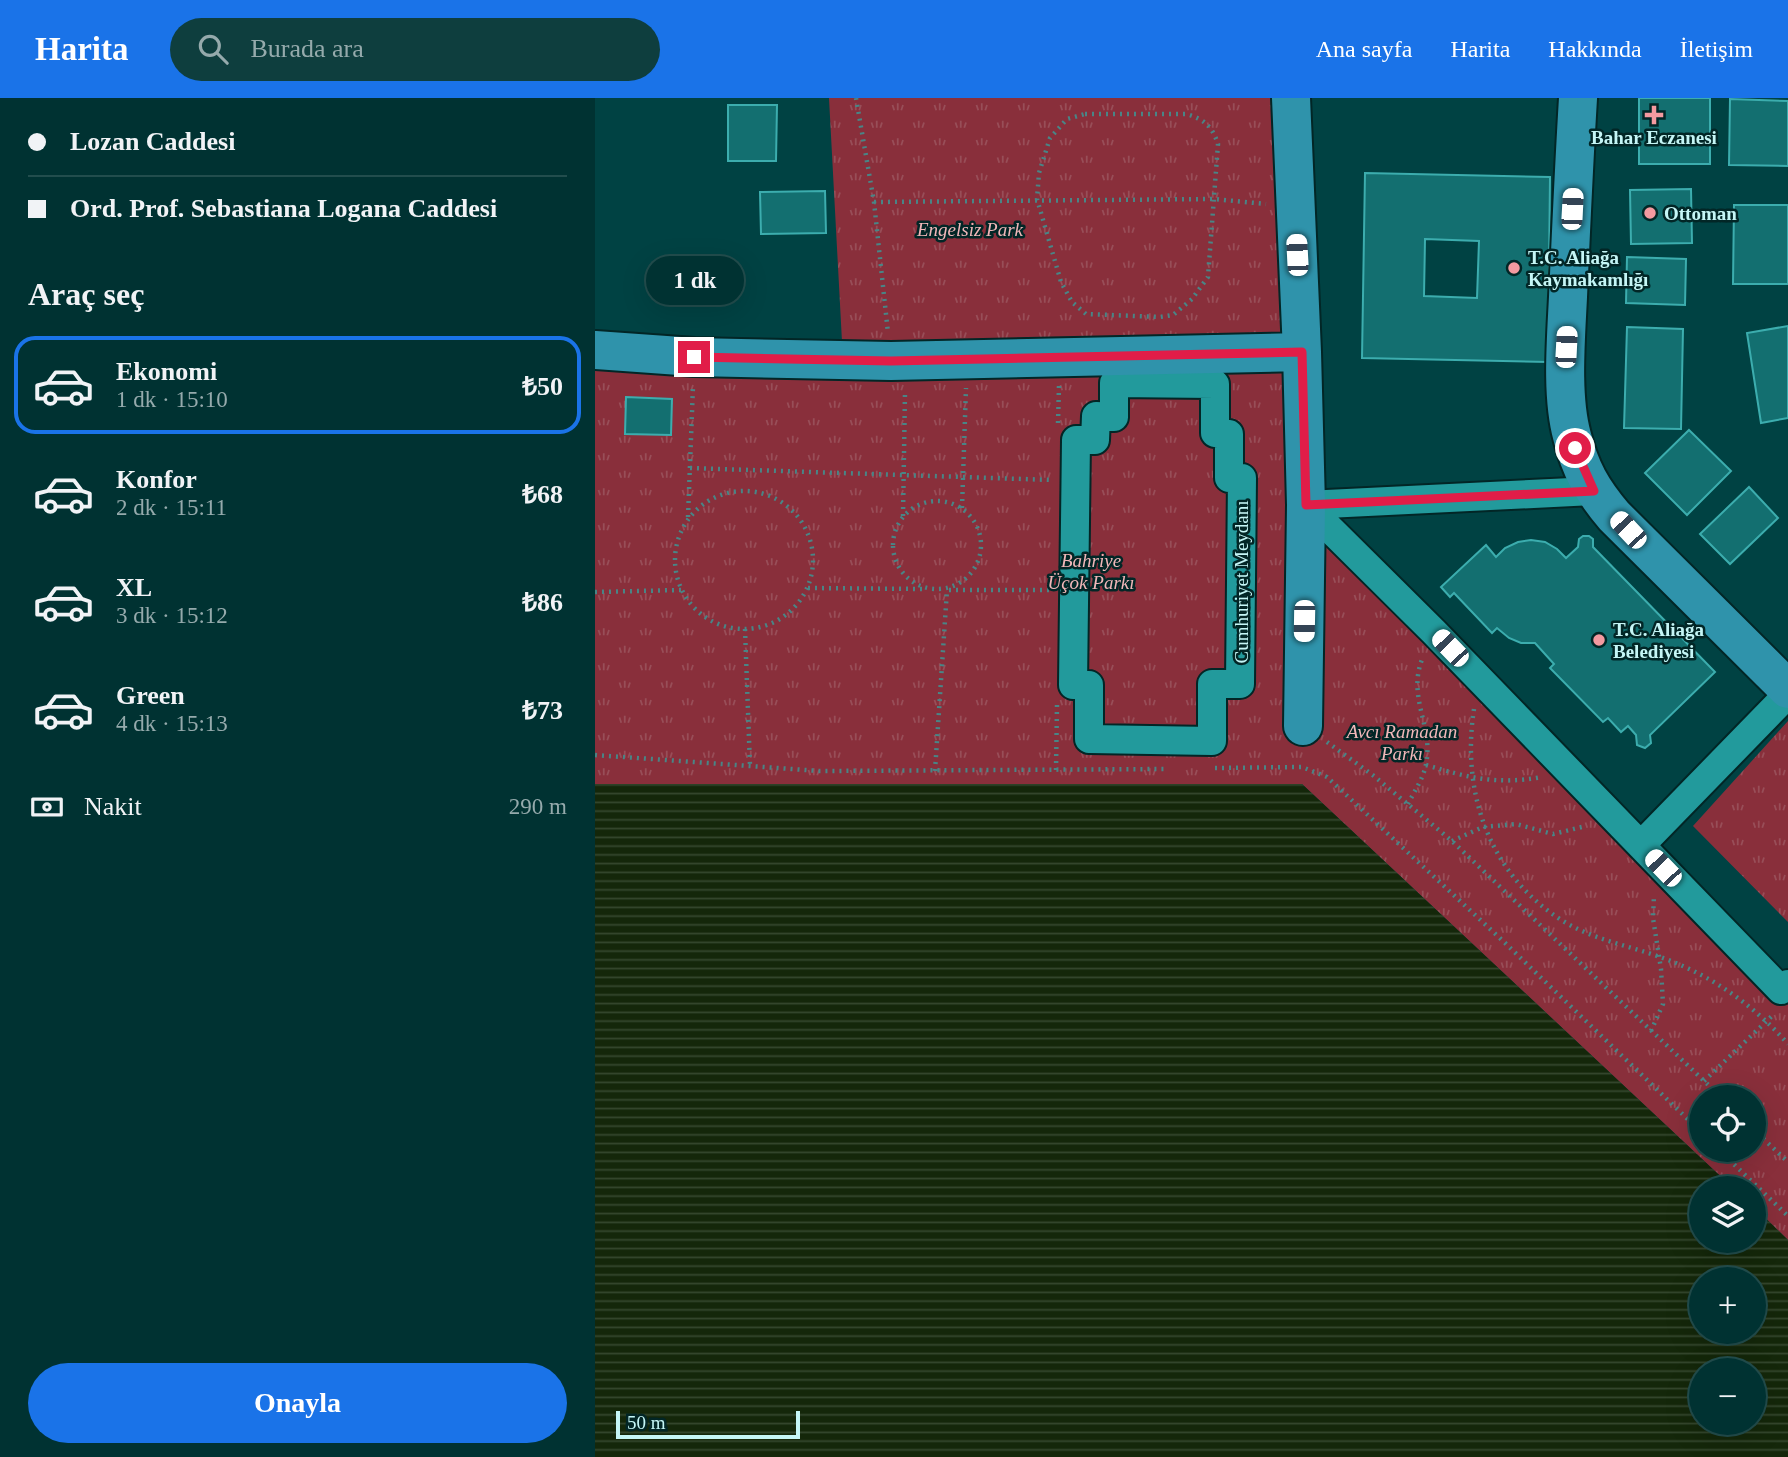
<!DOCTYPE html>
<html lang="tr">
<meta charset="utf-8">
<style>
body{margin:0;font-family:"Times New Roman",serif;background:#0e3e3e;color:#f1f3f6;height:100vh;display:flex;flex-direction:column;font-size:26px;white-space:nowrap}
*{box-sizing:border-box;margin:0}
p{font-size:23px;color:#95aaac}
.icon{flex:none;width:38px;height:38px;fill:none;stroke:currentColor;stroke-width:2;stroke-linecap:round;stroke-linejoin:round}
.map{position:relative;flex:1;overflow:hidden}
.panel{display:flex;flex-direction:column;background:#003232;width:595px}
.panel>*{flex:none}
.banner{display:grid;align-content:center;height:154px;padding:0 28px;background:#003232}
.controls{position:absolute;left:1094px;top:987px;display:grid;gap:14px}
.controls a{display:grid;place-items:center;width:77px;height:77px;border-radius:50%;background:#003232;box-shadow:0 7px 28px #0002,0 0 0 2px #224d4d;font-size:35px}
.scale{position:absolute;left:21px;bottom:18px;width:184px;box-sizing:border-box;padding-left:7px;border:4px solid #c5f6f6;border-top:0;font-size:19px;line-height:24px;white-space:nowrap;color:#c5f6f6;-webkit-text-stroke:5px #022626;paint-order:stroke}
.end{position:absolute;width:32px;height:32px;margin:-16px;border:9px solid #e11d48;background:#fff;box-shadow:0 0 0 4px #fff}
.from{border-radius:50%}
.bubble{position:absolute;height:49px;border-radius:24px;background:#003232;box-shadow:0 7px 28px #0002,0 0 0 2px #224d4d;font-size:23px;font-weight:800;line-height:49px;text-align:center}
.car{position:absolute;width:21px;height:42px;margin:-21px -10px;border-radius:9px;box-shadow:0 0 5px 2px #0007;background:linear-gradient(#fff 24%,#345 0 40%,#fff 0 76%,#345 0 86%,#fff 0)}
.banner b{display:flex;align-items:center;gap:24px;height:66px;font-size:26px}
.banner b+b{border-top:2px solid #224d4d}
.banner i{width:18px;height:18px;background:#f1f3f6}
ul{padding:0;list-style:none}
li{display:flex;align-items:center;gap:21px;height:98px;margin:0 14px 10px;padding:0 14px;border:4px solid transparent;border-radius:21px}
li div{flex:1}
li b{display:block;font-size:26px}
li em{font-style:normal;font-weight:800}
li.on{border-color:#1a73e8}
li>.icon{width:63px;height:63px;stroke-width:1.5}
h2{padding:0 28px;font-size:32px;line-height:84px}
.pay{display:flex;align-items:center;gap:18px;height:77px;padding:0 28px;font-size:26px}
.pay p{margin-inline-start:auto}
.primary-button{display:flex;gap:14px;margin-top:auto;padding:14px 28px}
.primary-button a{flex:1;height:80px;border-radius:42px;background:#1a73e8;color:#fff;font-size:28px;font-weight:800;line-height:80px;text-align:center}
header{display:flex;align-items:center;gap:42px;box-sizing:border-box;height:98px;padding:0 35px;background:#1a73e8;color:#fff}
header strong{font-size:33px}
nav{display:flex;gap:38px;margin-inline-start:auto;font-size:24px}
.search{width:490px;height:63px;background:#0e3e3e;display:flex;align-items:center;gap:18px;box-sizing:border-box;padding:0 24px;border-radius:38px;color:#95aaac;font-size:26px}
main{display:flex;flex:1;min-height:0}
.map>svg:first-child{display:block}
</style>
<header>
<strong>Harita</strong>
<div class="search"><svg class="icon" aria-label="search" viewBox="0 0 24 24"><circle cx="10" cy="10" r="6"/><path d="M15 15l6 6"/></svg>Burada ara</div>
<nav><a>Ana sayfa</a><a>Harita</a><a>Hakkında</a><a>İletişim</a></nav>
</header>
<main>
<section class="panel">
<div class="banner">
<b><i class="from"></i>Lozan Caddesi</b>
<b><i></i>Ord. Prof. Sebastiana Logana Caddesi</b>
</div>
<h2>Araç seç</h2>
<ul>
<li class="on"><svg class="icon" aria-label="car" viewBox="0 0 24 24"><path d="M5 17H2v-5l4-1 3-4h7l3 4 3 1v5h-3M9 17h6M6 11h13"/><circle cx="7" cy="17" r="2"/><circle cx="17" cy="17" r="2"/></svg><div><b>Ekonomi</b><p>1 dk · 15:10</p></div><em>₺50</em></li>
<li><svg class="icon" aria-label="car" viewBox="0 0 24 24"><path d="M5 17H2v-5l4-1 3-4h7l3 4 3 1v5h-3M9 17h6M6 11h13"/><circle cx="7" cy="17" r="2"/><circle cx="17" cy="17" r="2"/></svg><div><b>Konfor</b><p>2 dk · 15:11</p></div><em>₺68</em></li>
<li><svg class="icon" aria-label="car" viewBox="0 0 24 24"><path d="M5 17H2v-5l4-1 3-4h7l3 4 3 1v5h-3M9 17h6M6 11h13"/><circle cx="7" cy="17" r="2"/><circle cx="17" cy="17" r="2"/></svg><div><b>XL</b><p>3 dk · 15:12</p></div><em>₺86</em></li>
<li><svg class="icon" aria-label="car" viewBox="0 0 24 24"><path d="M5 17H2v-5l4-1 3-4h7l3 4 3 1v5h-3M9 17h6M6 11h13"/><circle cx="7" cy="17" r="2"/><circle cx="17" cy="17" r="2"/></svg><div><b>Green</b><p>4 dk · 15:13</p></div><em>₺73</em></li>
</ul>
<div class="pay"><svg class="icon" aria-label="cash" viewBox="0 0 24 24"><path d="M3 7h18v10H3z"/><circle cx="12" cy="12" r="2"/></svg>Nakit<p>290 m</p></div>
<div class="primary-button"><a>Onayla</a></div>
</section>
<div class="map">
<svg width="1193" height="1359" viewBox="0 0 1193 1359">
<defs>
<pattern id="park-tufts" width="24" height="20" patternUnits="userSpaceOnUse" patternTransform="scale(1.75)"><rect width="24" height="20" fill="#892f3b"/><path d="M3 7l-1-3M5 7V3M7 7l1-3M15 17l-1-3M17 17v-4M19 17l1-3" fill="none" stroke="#984e58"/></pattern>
<pattern id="water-rules" width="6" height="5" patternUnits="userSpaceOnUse" patternTransform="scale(1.75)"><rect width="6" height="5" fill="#14270a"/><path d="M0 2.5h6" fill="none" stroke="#35472e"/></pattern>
</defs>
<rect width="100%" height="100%" fill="#004243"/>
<path fill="url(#park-tufts)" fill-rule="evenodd" d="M234,0h462l15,407 482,479v256l-34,-33 -1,-19h-20l-431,-404h-707v-434l248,10zM1106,999h52v53h-52z
M1193,623v201l-95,-96z"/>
<path fill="url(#water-rules)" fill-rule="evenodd" d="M0,686h707l431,404h-32v53h52l1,-34 34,33v217h-1193zM1106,1181h52v53h-52zM1106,1272h52v53h-52z"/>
<path fill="#136f70" stroke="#3cadae" stroke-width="2" fill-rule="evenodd" d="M1044,0h71v66h-71z
M1135,1l58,2v65l-59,-1z
M133,7h49l-1,56h-48z
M770,75l185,4 -2,185 -186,-4zM830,141l54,2 -2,57 -53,-2z
M1096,91l1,54 -61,1 -1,-54z
M230,93l1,42 -65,1 -1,-42z
M1139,107h54v79h-55z
M1032,159l59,2 -1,46 -59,-2z
M1193,228v92l-27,5 -14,-90z
M1032,229l56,2 -2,100 -57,-1z
M31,299l46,2 -1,36 -46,-1z
M1094,332l42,41 -44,44 -42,-42z
M1154,389l29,31 -48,46 -30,-30z
M988,438h6l4,3v8l122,125 -65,63 1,8 -6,5 -8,-3 -1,-10 -8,-9 -7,6 -13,-14 -5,4 -53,-54 4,-4 -19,-21h-14l-12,-5 -12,-10 -5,5 -38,-40 -4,4 -9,-10 45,-42 10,12 9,-9 13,-6 13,-2 14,2 12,7 9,9 12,-11 1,-8z"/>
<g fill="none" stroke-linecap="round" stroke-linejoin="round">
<g stroke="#022626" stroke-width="32">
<path id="street" d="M519,285l101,1v49l14,1v44h13l-2,206h-28v57l-123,-2v-54h-16l3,-245h19l1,-24 18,1z
M711,407l128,127 347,358 7,-6
M711,407l287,-14
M1046,747l147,-151"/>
</g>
<g stroke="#022626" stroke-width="42">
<path id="secondary" d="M696,0l11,254 4,153 -3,221
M983,0c-4,66 -7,132 -10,199 -2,42 -7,99 4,139 8,33 20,54 42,80l174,173
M0,252l99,7 197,4 411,-9"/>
</g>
<path stroke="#498586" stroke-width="4.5" stroke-dasharray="2 5" stroke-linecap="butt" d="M261,0l18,104 14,131
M490,16h101c18,5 26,12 32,30l-10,133 -16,22 -19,16 -13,2 -74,-3 -14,-12 -11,-20 -24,-83 2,-26 11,-35 17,-19z
M279,104l340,-3 52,5
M463,325l1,-37
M95,370l363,12
M80 462a69 69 0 1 1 138 0a69 69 0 1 1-138 0Z
M298 447a44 44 0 1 1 88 0a44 44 0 1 1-88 0Z
M367,410l4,-120
M308,418l2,-124
M93,419l5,-131
M213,490l115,1
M354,492h100
M0,494l86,-2
M150,531l5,137
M879,611c-13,83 15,166 89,212 29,18 63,24 94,35 51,17 96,48 131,88
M732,644l47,34 78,65 269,256
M0,657l225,16 344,-2
M831,667c44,13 70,20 116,12
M620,670l87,-1 25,10 176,164 198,191
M461,672l1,-65
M340,673l12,-181
M813,706c6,-12 16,-27 18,-40 8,-38 -20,-67 -3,-107
M857,743l31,-14 33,-3 37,10 33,-8
M1056,933l12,-27 -2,-35 -8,-51 1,-23
M1109,983l70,-67
M1158,1031l35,33
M1124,1052l69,66"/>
<use href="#street" stroke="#229a9c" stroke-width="28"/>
<use href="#secondary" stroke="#2f93ab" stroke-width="38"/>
</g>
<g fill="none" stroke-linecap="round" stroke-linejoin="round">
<path stroke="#e11d48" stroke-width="9" d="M99,259l197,4 411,-9 4,153 288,-14 -19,-43"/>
</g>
<g fill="#f49aa0" stroke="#022626" stroke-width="2.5">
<path d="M1055.5 6.5h7v7h7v7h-7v7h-7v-7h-7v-7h7z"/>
<circle cx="1055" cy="115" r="7"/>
<circle cx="919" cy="170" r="7"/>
<circle cx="1004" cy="542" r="7"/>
</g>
<g text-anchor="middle" stroke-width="5" stroke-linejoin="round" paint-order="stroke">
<g font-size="19" font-weight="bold" fill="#c5f6f6" stroke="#022626" text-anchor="start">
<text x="1059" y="46" text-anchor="middle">Bahar Eczanesi</text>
<text x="1069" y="122">Ottoman</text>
<text x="933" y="166">T.C. Aliağa<tspan x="933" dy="22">Kaymakamlığı</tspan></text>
<text x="1018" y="538">T.C. Aliağa<tspan x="1018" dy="22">Belediyesi</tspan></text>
</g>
<g font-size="19" font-style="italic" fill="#f1b7b9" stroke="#022626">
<text x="375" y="138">Engelsiz Park</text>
<text x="496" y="469">Bahriye<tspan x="496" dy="22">Üçok Parkı</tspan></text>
<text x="807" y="640">Avcı Ramadan<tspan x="807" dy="22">Parkı</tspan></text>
</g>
<g font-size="19" fill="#c5f6f6" stroke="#022626">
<text transform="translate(646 484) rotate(-90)" y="7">Cumhuriyet Meydanı</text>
</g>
</g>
</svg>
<div class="controls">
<a><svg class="icon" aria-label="locate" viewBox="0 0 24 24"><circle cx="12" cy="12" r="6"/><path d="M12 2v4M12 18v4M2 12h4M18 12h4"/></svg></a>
<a><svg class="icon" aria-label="layers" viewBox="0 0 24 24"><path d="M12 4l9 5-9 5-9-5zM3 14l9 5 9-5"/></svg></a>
<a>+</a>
<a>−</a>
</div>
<div class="scale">50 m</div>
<i class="end from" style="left:980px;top:350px"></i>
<i class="end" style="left:99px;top:259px"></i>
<div class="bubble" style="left:51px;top:158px;width:98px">1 dk</div>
<i class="car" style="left:977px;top:111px;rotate:3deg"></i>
<i class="car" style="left:702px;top:157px;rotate:357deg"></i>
<i class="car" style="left:971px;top:249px;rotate:3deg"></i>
<i class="car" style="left:1033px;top:432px;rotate:317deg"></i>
<i class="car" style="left:709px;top:523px;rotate:181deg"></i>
<i class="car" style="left:855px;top:550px;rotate:316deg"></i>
<i class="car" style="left:1068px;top:770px;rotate:316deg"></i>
</div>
</main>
